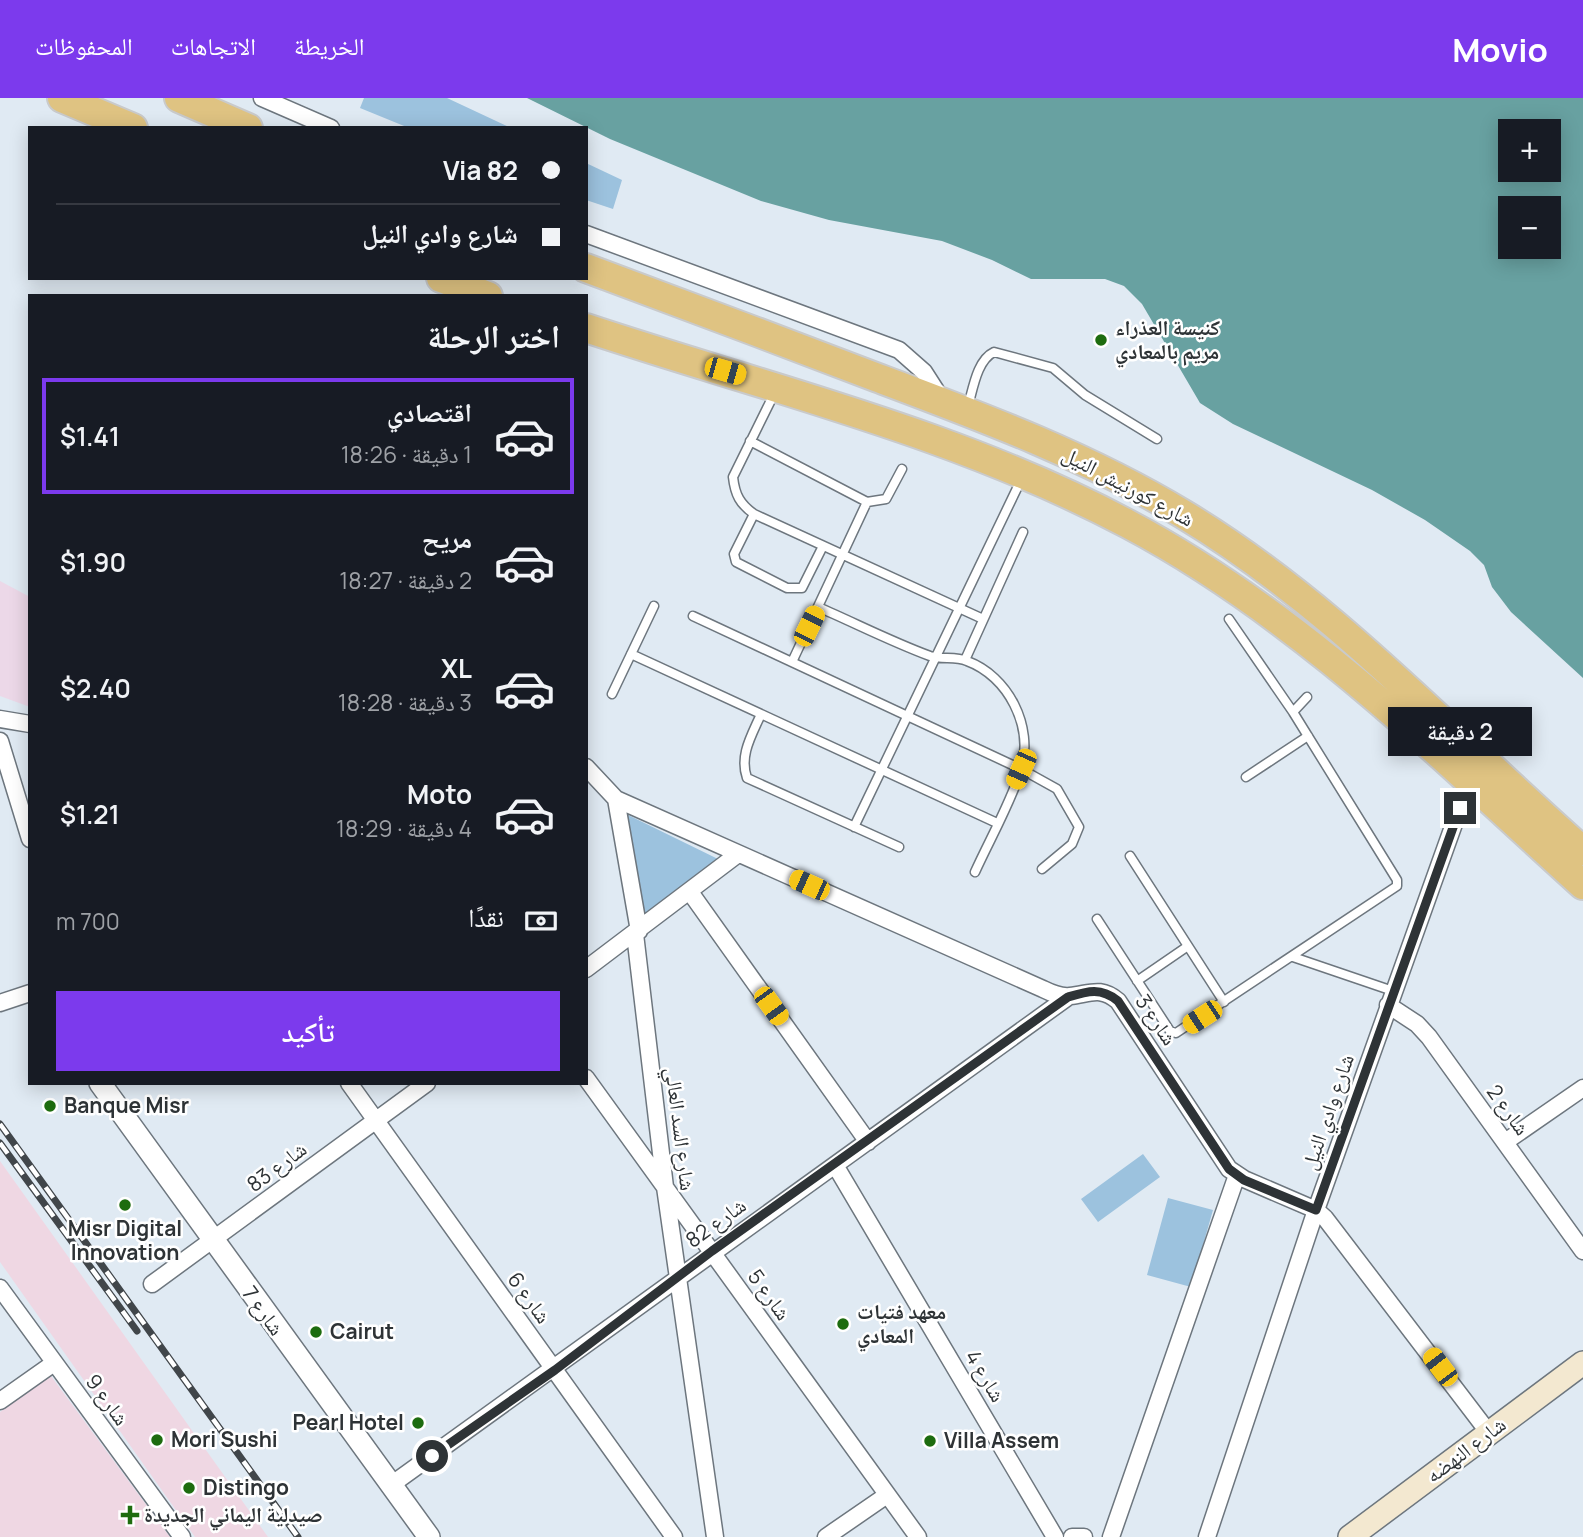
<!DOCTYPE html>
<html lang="ar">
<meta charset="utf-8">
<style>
body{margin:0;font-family:Manrope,"Noto Naskh Arabic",sans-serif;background:#20242c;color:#f1f3f6;direction:rtl;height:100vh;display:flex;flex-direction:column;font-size:26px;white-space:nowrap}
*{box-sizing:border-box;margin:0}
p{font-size:23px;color:#9ea1a6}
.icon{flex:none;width:38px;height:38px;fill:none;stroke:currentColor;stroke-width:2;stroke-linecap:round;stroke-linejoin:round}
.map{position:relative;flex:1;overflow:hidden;direction:ltr}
.drawer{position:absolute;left:28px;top:196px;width:560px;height:791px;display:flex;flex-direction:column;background:#171b24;border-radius:0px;box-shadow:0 4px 18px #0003;direction:rtl}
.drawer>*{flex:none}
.banner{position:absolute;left:28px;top:28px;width:560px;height:154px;border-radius:0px;box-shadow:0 4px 18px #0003;direction:rtl;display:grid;align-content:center;height:154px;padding:0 28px;background:#171b24}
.tools{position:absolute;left:1498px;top:21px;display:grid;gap:14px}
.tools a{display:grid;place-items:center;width:63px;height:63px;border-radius:0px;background:#171b24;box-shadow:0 4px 18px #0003;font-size:35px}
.end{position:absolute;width:32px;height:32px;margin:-16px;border:9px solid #2e3336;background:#fff;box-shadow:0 0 0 4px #fff}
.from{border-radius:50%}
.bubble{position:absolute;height:49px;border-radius:0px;background:#171b24;box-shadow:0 4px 18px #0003;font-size:23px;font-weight:600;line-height:49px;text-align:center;direction:rtl}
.car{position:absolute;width:21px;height:42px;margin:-21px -10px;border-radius:9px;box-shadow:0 0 5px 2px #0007;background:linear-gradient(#f5c518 24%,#345 0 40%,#f5c518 0 76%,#345 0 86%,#f5c518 0)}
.banner b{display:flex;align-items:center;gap:24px;height:66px;font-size:26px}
.banner b+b{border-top:2px solid #363941}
.banner i{width:18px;height:18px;background:#f1f3f6}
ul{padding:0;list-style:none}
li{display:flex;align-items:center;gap:21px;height:116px;margin:0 14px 10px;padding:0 14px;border:4px solid transparent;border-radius:0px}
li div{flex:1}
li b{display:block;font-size:26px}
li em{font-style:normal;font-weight:600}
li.selected{border-color:#7c3aed}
li>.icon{width:63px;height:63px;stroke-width:1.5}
h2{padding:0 28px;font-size:32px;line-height:84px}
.pay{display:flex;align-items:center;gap:18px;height:77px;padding:0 28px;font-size:26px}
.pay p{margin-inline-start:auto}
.primary-button{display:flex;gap:14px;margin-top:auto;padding:14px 28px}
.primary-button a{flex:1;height:80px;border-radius:0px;background:#7c3aed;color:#fff;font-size:28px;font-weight:600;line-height:80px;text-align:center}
header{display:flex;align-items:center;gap:42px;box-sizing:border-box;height:98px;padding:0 35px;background:#7c3aed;color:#fff}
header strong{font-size:33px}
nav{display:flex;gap:38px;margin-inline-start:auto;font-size:24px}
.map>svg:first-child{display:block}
</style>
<header>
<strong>Movio</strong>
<nav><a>الخريطة</a><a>الاتجاهات</a><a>المحفوظات</a></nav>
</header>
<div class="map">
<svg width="1583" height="1439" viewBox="0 0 1583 1439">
<rect width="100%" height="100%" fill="#e0eaf3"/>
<path fill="#efd7e3" d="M0,1063l268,376h-73l-195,-275z
M51,1278l119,161h-170v-125z"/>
<path fill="#ecd8e8" d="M0,483l30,16v110l-30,-11z"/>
<path fill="#9cc2de" d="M364,0h83l64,30h-102l-49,-20z
M586,65l36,17 -9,29 -27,-9z
M626,716l92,45 -73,57z
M1143,1056l17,23 -62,45 -17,-23z
M1168,1100l45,12 -22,77 -44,-12z"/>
<path fill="#68a1a1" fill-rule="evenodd" d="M527,0h1056v580l-72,-66 -19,-25 -8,-22 -14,-14 -45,-31 -53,-30 -139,-66 -33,-21 -58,-99 -18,-18 -19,-7h-74l-39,-19 -50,-19 -113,-21 -68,-19 -151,-62zM1510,33h39v39h-39zM1510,110h39v39h-39z"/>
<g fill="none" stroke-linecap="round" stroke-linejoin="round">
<g stroke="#6d767e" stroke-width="11">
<path id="service" d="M775,294l-42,85c2,18 7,27 21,37l229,105
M968,308c5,-17 9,-46 26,-54l59,16 32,27 72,44
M750,343l117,61 19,-3 16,-30
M754,416l-20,40 2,8 51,26h15l21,-42
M818,509c37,16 74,35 112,49 12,4 25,0 37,5 41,15 67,65 54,109 -11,34 -31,69 -46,102
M693,518l328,153 36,20 22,38 -7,17 -30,25
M631,556l366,169
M965,562l58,-128
M792,564l75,-160
M612,596l42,-88
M1293,614l14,-15
M761,616c-9,21 -22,41 -14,64l152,69
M1246,679l62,-41
M854,729l167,-347
M1130,758l94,146
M1097,821l73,112 6,2 221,-147v-6l-104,-168 -64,-93
M1293,859l100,34
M1137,883l51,-35"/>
</g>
<g stroke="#6d767e" stroke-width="19">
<path id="minor" d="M262,0l69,30
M586,136l313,116 25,22 18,28
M0,621l30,5
M0,643l30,98
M586,669l30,32 427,190c8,4 18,8 27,7 20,-2 30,-10 48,5l111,168 15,10 72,31 9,8 164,215
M616,701l23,132
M690,794l178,250
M635,836l30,253 50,350
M586,871l152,-115
M0,905l30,-10
M1388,907l29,19 12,13 154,214
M586,980l332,459
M349,985l325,454
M1505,1044l78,-54
M835,1067l220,372
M152,1186l275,-201
M0,1190l182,249
M0,1303l54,-38
M391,1387l677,-488
M826,1439l61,-42
M1072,1439h12
M1111,1439l126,-362
M1207,1439l109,-327 153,-428"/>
</g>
<g stroke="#6d767e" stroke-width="24">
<path id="tertiary" d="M100,985l329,454"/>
</g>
<g stroke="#6d767e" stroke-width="26">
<path id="secondary" d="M1350,1439l233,-174"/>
</g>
<g stroke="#c9cacb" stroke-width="32">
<path id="trunk" d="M62,0l71,30
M179,0l69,30
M586,170c97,36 195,73 292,110 104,39 209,78 305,136 150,90 270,223 400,337
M441,180l47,18
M586,230c183,61 371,105 542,196 172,91 312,232 455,361"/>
</g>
<use href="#service" stroke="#fff" stroke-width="8"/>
<use href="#minor" stroke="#fff" stroke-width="16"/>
<use href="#tertiary" stroke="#fff" stroke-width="21"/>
<use href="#secondary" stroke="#f3e8d0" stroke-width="23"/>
<use href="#trunk" stroke="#dfc382" stroke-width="28"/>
<g stroke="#41464a" stroke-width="7">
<path id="rail" d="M0,1026l298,413
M0,1045l137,188"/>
</g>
<use href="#rail" stroke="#fff" stroke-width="4.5" stroke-dasharray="13" stroke-linecap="butt"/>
</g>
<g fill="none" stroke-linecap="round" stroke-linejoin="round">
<path stroke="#2e3336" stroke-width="9" d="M432,1358l123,-86 157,-119 356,-254c20,-6 33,-10 50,4l111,168 15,11 72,30 144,-402"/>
</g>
<g fill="#1d6c0f" stroke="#fff" stroke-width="2.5">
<circle cx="1101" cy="242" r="7"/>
<circle cx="50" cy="1008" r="7"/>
<circle cx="125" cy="1107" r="7"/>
<circle cx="843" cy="1226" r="7"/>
<circle cx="316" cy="1234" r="7"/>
<circle cx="418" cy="1325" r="7"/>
<circle cx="157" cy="1342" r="7"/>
<circle cx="930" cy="1343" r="7"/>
<circle cx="189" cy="1390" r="7"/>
<path d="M126.5 1406.5h7v7h7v7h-7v7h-7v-7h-7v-7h7z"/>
</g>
<g text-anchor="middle" stroke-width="5" stroke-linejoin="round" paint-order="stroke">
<g font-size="21" font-weight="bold" fill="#2e3336" stroke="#fff" text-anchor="start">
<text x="1115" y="237">كنيسة العذراء<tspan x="1115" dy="24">مريم بالمعادي</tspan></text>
<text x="64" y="1015">Banque Misr</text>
<text x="125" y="1138" text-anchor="middle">Misr Digital<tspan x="125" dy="24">Innovation</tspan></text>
<text x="857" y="1221">معهد فتيات<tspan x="857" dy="24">المعادي</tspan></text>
<text x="330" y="1241">Cairut</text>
<text x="404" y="1332" text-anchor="end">Pearl Hotel</text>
<text x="171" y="1349">Mori Sushi</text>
<text x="944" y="1350">Villa Assem</text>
<text x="203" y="1397">Distingo</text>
<text x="144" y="1424">صيدلية اليماني الجديدة</text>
</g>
<g font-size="21" fill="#2e3336" stroke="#fff">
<text transform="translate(1128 389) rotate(28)" y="7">شارع كورنيش النيل</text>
<text transform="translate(1156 922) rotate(56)" y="7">شارع 3</text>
<text transform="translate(1508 1012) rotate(54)" y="7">شارع 2</text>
<text transform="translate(1328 1014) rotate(-71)" y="7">شارع وادي النيل</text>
<text transform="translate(680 1031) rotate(83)" y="7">شارع السد العالي</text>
<text transform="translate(277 1069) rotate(-37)" y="7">شارع 83</text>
<text transform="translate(716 1125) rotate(-36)" y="7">شارع 82</text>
<text transform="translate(769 1197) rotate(54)" y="7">شارع 5</text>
<text transform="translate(529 1200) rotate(54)" y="7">شارع 6</text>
<text transform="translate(263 1213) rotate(54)" y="7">شارع 7</text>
<text transform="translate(985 1278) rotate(59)" y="7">شارع 4</text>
<text transform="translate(107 1302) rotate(54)" y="7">شارع 9</text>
<text transform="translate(1466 1352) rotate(-37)" y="7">شارع النهضه</text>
</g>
</g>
</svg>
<div class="tools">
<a>+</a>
<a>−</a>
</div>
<i class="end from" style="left:432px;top:1358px"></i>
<i class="end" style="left:1460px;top:710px"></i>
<div class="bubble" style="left:1388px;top:609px;width:144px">2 دقيقة</div>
<i class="car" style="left:725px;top:273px;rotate:106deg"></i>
<i class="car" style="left:809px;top:528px;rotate:26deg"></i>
<i class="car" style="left:1021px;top:671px;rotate:204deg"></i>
<i class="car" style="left:809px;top:787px;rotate:294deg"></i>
<i class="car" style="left:771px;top:908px;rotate:144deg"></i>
<i class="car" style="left:1202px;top:919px;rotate:237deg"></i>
<i class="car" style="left:1440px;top:1269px;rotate:323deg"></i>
<div class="banner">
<b><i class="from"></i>Via 82</b>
<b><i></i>شارع وادي النيل</b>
</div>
<section class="drawer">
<h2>اختر الرحلة</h2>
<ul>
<li class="selected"><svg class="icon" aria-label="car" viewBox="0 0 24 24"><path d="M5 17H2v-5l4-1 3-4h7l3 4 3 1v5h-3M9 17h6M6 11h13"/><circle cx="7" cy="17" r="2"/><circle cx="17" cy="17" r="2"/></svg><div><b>اقتصادي</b><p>1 دقيقة · 18:26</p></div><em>$1.41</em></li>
<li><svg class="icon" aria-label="car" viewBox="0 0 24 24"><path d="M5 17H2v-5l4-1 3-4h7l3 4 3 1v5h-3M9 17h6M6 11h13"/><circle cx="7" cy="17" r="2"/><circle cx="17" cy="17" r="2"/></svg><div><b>مريح</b><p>2 دقيقة · 18:27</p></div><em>$1.90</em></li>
<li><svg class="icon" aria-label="car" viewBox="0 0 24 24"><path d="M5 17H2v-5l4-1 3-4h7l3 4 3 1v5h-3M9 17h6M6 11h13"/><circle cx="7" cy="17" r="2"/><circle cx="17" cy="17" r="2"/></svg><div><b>XL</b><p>3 دقيقة · 18:28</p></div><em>$2.40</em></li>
<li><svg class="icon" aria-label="car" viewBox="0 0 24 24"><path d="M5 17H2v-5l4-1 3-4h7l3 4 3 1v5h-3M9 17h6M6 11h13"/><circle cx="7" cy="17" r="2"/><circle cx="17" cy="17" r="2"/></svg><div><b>Moto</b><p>4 دقيقة · 18:29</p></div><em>$1.21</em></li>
</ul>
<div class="pay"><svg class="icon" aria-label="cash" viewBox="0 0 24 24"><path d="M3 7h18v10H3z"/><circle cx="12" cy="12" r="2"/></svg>نقدًا<p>700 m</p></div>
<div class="primary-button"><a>تأكيد</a></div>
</section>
</div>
